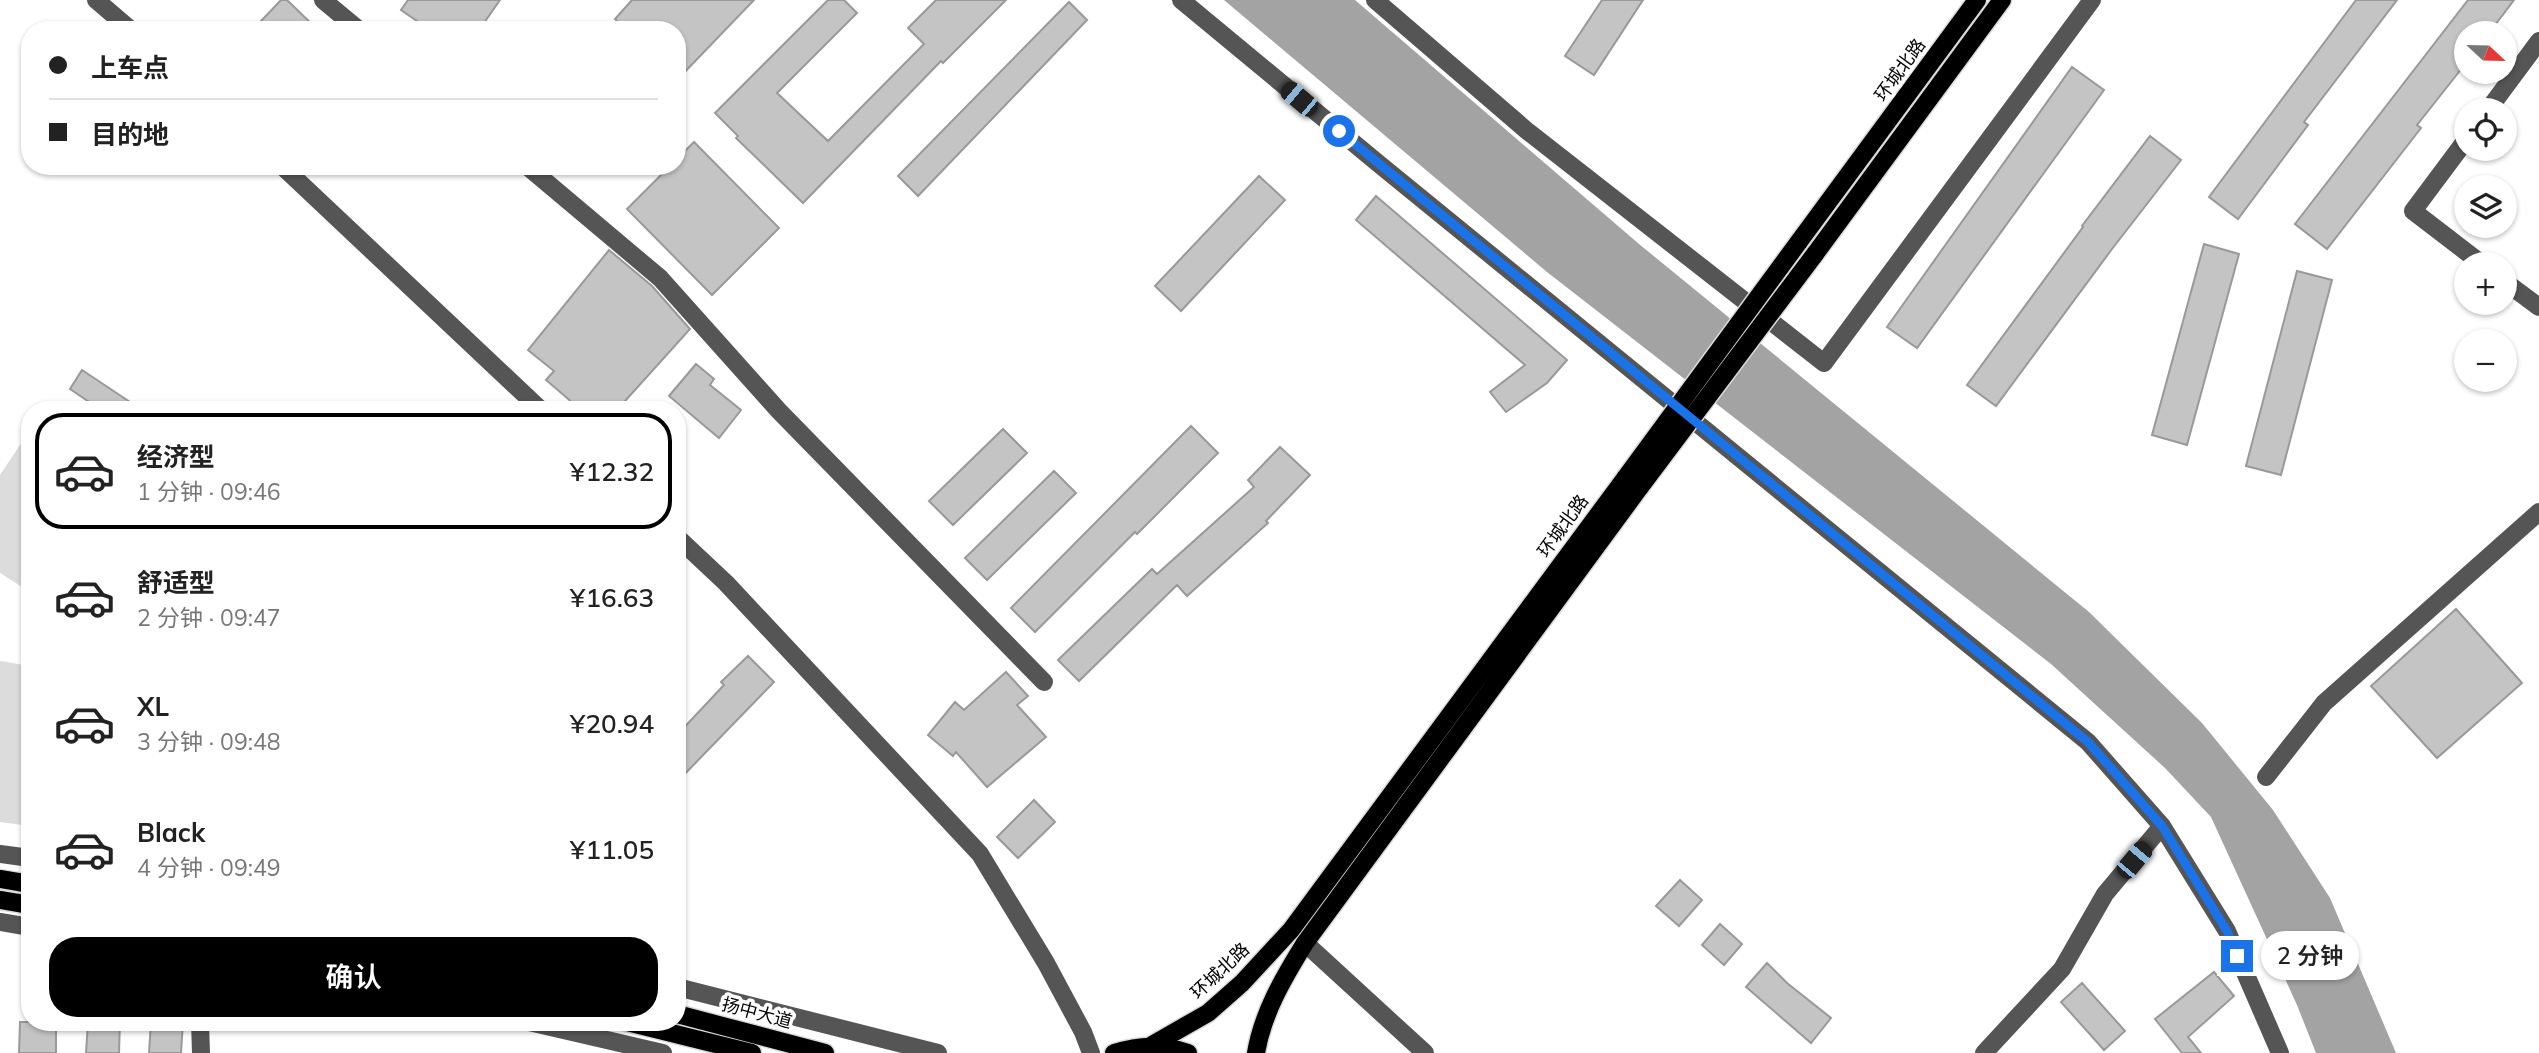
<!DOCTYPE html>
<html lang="zh">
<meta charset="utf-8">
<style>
body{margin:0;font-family:Mulish,"Noto Sans SC",sans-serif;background:#f6f6f6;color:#222;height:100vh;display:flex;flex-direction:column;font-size:26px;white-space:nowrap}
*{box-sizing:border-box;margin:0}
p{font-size:23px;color:#767676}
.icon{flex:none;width:38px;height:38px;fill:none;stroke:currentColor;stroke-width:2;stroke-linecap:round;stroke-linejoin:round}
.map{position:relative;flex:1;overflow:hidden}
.details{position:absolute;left:21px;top:401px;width:665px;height:630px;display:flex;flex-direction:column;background:#fff;border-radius:28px;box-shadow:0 2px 5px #0004}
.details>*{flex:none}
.banner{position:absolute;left:21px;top:21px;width:665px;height:154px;border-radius:28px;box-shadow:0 2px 5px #0004;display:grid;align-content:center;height:154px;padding:0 28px;background:#fff}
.needle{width:46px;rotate:112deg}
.tools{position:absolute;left:2454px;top:21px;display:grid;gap:14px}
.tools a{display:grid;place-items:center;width:63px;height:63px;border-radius:50%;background:#fff;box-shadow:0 2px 5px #0004;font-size:35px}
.end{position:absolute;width:32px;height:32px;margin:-16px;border:9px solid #1a73e8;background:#fff;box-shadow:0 0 0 4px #fff}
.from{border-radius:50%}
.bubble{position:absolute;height:49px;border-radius:24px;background:#fff;box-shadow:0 2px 5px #0004;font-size:23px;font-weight:600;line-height:49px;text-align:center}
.car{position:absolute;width:21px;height:42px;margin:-21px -10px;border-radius:9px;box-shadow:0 0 5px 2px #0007;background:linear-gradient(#222 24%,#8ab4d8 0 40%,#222 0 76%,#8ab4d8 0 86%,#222 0)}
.banner b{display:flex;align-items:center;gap:24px;height:66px;font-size:26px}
.banner b+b{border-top:2px solid #e0e0e0}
.banner i{width:18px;height:18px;background:#222}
ul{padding:12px 0 0;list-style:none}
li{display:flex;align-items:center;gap:21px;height:116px;margin:0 14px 10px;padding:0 14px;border:4px solid transparent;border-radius:28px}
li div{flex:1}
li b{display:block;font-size:26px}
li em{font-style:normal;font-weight:600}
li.active{border-color:#000}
li>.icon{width:63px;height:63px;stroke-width:1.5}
.button{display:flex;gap:14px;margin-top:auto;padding:14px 28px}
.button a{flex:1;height:80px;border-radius:28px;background:#000;color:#fff;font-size:28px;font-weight:600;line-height:80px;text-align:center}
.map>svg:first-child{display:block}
</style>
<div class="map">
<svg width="2539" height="1053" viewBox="0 0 2539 1053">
<rect width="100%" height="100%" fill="#fff"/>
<path fill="#dcdcdc" d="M30,430v162l-30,-19v-98z
M0,661l30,5v160l-30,-4z"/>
<path fill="#a3a3a3" d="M1224,0h131l284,244 450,368 113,111 71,87 57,88 66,155h-80l-19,-48 -86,-188 -46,-49 -114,-104 -504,-392z"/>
<path fill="#c4c4c4" stroke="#999" stroke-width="2" d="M281,0h6l31,30h-48l-9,-9z
M408,0h92l-21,30h-49l-29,-20z
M632,0h122l-77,80v-50h-51l-11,-11z
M828,0h16l13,13 -80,80 51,48 96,-97 -16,-16 28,-28h70l-63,63 -2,-2 -138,142 -67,-65 2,-2 -23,-23z
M1602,0h41l-49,75 -29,-19z
M2356,0h41l-93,122 4,3 -70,94 -29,-22z
M2468,0h46l-25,33h-23v30l-49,62 4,3 -94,121 -32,-25z
M1069,2l18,18 -169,176 -20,-20z
M2072,67l32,23 -187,258 -30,-21z
M2150,136l31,24 -69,89 -116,157 -29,-21 116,-158 -1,-1z
M694,142l85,86 -67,67 -85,-86 43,-43h7v-7z
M1259,176l26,24 -104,111 -26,-25z
M1376,196l191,164 -20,23 -41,29 -16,-20 35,-27 -169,-145z
M2204,244l35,10 -52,191 -35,-10z
M609,250l43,36 38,43 -73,81h-36l-35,-30 8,-9 -26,-21z
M2297,271l35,9 -51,195 -35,-9z
M696,364l18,15 -4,6 31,25 -22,28 -50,-42z
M82,370l60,40h-41l-31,-21z
M1191,426l27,27 -81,81 -2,-2 -100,100 -24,-24z
M1003,429l24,24 -74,72 -24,-24z
M1280,447l30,28 -44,46 2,2 -81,73 -10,-11 -98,96 -21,-21 94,-91 5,5 97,-87 -6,-7z
M1054,471l22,22 -89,87 -22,-22z
M2456,609l66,74 -85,75 -66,-72z
M748,656l26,26 -97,100v-47l47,-50 -3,-3z
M1006,672l22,24 -11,9 29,32 -59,50 -31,-35 -3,4 -25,-21 27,-33 9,8z
M1034,800l21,22 -37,36 -21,-21z
M1680,880l22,20 -23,26 -23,-20z
M1720,924l22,20 -18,21 -22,-20z
M1767,963l20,20 44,35 -20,25 -65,-56z
M2214,972l20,24 -46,41 13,16h-19l-27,-34z
M2082,983l43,48 -21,19 -43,-48z
M20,1022h36v31h-37z
M88,1022h32l-1,31h-33z
M151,1022h32l-2,31h-32z"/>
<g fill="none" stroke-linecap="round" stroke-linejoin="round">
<g stroke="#dbdbdb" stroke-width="21">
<path id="major" d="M1798,243l179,-243
M1815,254l187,-254
M0,879l30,5
M0,900l30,5
M677,1014l148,39
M627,1022l125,31
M1152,1045l56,-32 34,-30 49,-53 335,-453
M1114,1053c26,-8 48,-9 74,0
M1256,1053c7,-41 28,-76 49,-110l335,-456"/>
</g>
<path stroke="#555" stroke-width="18" d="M96,0l35,30
M323,0l36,30
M1181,0l198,164 709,578 74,84 65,105 53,122
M1375,0l151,130 298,233 268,-363
M2488,110l51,-69
M2466,140l-53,71 69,53
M282,166l259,244
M527,166l133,112 119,133 265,271
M2504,281l35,26
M677,537l49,46 254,271 66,109 37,69 8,21
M2266,777l58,-74 215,-191
M0,854l30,4
M0,922l30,5
M1305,943l120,110
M677,987l261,66
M200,1022l1,31
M529,1022l134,31
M1984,1053l78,-84 43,-75 57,-68"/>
<use href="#major" stroke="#000" stroke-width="18"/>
<g stroke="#dbdbdb" stroke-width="21" stroke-linecap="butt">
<path id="major-bridge" d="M1626,477l172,-234
M1640,487l175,-233"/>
</g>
<use href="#major-bridge" stroke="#000" stroke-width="18"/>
</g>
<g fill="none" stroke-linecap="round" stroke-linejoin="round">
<path stroke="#1a73e8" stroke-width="9" d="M1339,131l749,611 74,84 65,105 10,25"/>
</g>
<g text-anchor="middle" stroke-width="7" stroke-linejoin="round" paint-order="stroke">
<g font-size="18" fill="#000" stroke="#fff">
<text transform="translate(1900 70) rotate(-54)" y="6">环城北路</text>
<text transform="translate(1563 526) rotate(-54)" y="6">环城北路</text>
<text transform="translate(1220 971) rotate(-43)" y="6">环城北路</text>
<text transform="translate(757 1013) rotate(15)" y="6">扬中大道</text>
</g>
</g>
</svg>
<div class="tools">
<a><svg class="needle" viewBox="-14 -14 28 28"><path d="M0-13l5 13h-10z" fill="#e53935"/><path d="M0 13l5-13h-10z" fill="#767676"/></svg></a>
<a><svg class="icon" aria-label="locate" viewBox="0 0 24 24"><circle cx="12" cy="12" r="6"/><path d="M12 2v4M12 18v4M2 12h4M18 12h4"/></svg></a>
<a><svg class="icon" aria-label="layers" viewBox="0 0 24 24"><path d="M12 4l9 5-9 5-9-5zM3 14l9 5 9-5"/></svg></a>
<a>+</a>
<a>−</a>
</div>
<i class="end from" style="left:1339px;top:131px"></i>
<i class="end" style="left:2237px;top:956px"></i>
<div class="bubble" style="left:2261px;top:931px;width:98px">2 分钟</div>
<i class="car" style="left:1299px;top:99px;rotate:310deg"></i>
<i class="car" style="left:2134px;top:860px;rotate:40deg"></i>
<div class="banner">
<b><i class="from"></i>上车点</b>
<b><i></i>目的地</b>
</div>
<section class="details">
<ul>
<li class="active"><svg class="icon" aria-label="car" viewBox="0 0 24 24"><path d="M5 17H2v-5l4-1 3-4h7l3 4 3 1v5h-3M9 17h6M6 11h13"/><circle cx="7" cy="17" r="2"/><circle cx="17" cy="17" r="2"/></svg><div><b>经济型</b><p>1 分钟 · 09:46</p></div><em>¥12.32</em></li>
<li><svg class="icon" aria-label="car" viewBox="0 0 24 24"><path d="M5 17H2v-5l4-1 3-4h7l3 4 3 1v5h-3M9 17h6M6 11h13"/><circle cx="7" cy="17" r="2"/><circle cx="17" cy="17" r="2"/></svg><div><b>舒适型</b><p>2 分钟 · 09:47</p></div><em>¥16.63</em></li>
<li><svg class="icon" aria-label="car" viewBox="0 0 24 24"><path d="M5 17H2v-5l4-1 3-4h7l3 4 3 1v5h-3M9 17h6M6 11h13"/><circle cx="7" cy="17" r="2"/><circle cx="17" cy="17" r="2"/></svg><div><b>XL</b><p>3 分钟 · 09:48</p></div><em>¥20.94</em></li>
<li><svg class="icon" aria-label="car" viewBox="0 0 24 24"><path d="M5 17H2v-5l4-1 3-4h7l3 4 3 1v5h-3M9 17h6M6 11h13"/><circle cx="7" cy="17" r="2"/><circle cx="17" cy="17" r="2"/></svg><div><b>Black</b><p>4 分钟 · 09:49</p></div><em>¥11.05</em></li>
</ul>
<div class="button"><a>确认</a></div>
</section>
</div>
